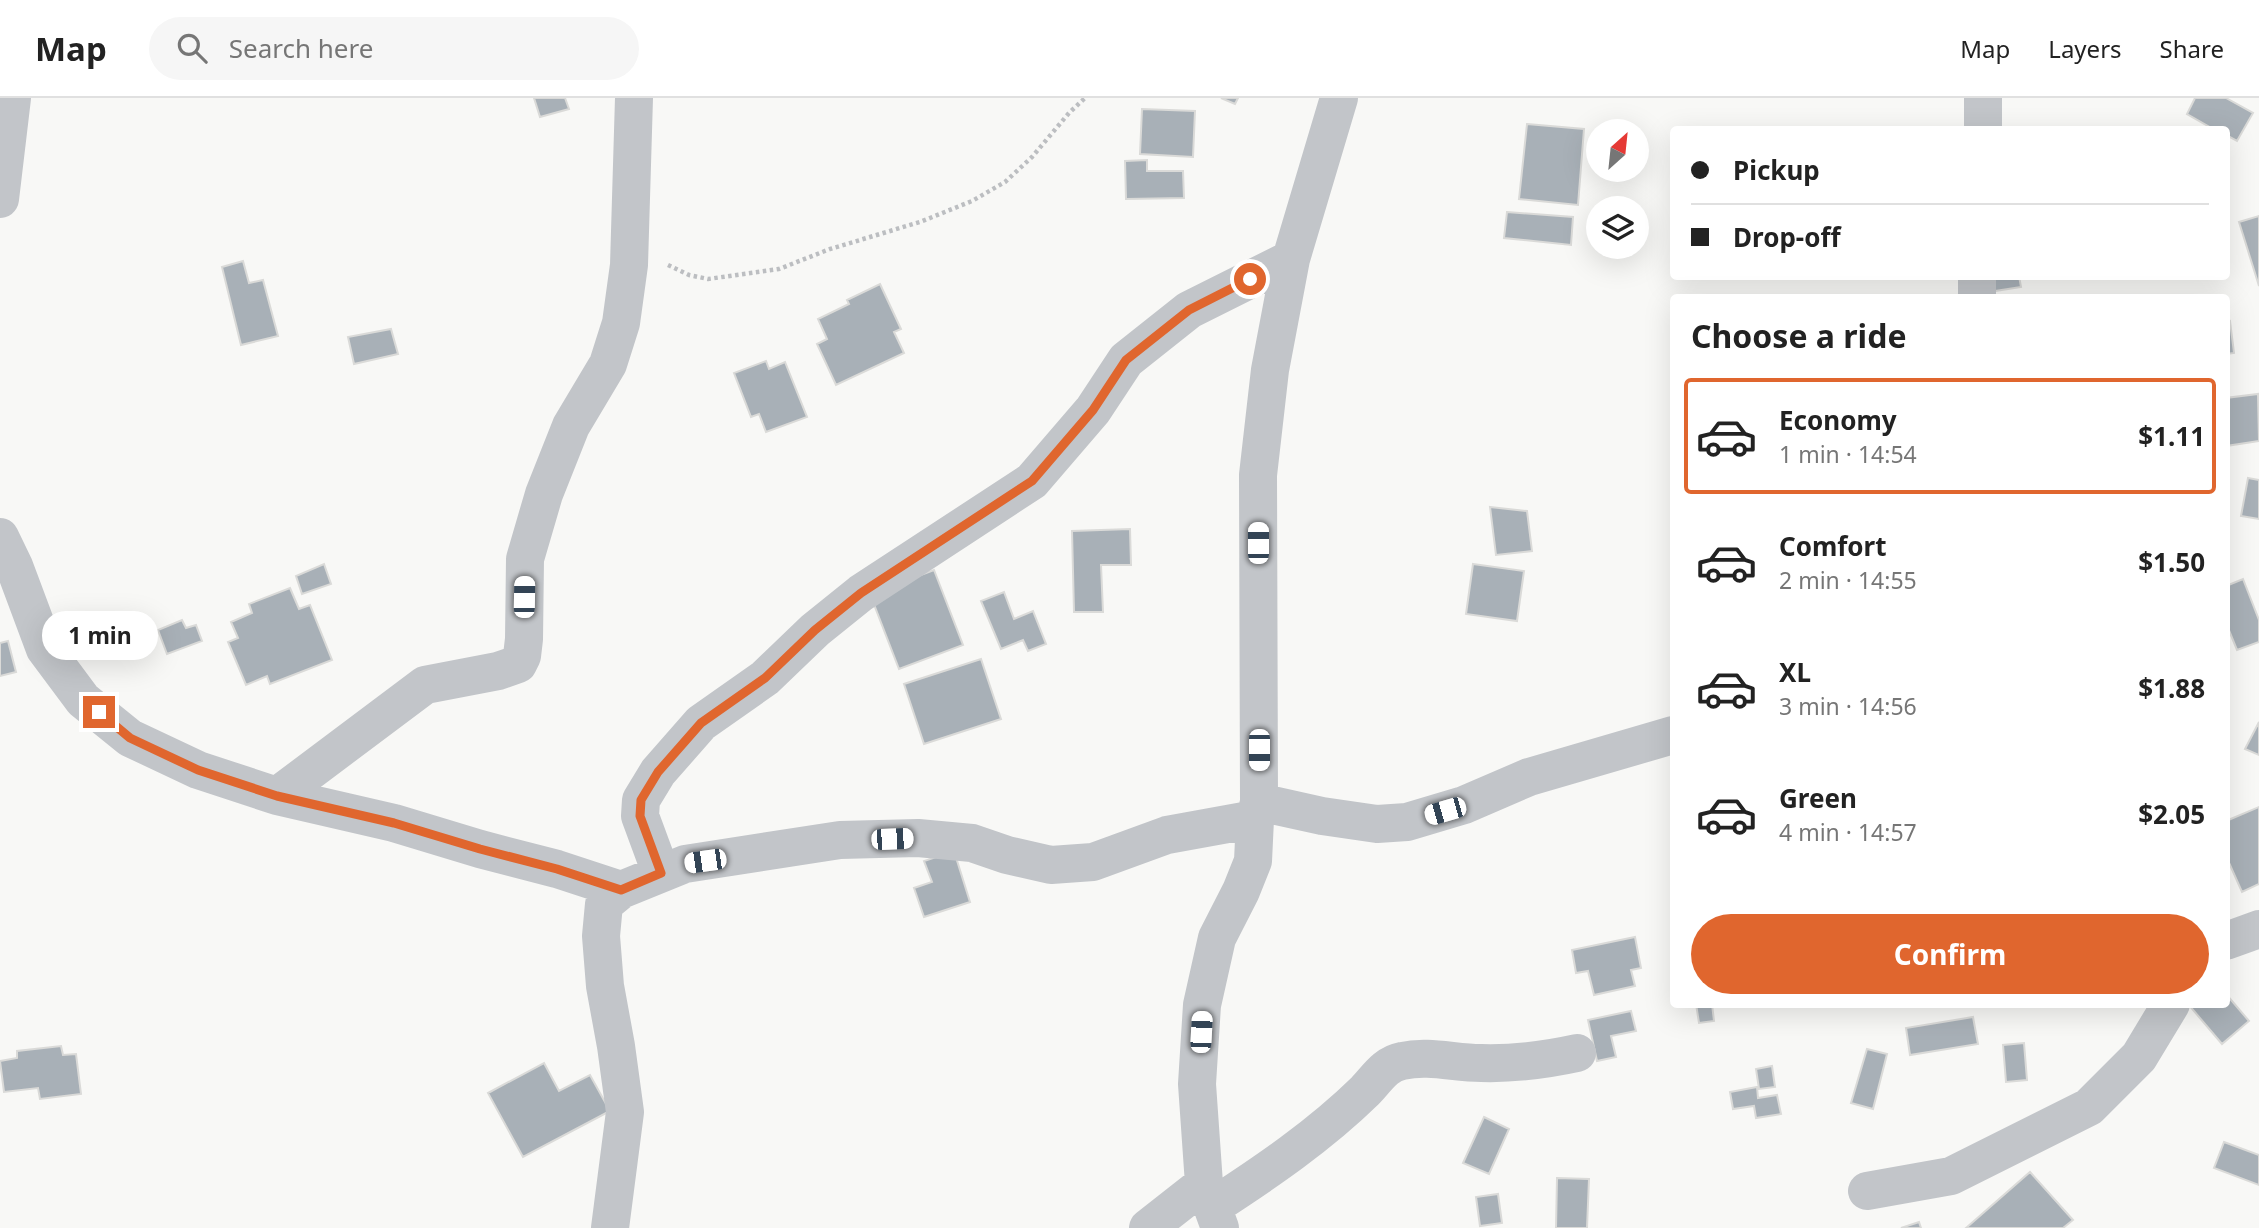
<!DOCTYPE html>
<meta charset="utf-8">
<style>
body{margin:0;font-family:"Noto Sans",sans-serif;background:#f6f6f6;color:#222;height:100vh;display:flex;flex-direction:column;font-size:26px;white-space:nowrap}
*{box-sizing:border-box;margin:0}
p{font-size:23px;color:#767676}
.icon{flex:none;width:38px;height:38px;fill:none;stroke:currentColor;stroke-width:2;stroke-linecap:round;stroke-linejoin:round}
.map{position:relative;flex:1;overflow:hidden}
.sheet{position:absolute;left:1670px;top:196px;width:560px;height:714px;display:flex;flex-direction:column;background:#fff;border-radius:7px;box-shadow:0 7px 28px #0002}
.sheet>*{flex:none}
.top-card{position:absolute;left:1670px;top:28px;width:560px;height:154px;border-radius:7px;box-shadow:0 7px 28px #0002;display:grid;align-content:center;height:154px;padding:0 21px;background:#fff}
.needle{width:46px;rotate:27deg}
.tools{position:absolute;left:1586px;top:21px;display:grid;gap:14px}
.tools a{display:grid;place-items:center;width:63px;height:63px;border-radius:50%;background:#fff;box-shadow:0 7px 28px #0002;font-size:35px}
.end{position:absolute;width:32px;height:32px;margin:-16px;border:9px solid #e0662e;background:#fff;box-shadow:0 0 0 4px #fff}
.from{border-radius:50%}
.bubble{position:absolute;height:49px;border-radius:24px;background:#fff;box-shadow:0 7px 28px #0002;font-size:23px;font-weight:700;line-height:49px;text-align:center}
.car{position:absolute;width:21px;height:42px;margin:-21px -10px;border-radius:9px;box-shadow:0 0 5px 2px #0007;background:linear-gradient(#fff 24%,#345 0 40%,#fff 0 76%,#345 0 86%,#fff 0)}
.top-card b{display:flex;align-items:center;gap:24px;height:66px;font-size:26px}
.top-card b+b{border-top:2px solid #e0e0e0}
.top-card i{width:18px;height:18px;background:#222}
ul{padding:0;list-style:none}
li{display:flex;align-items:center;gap:21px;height:116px;margin:0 14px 10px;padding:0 7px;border:4px solid transparent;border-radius:7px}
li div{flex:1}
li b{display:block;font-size:26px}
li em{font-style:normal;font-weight:700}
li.on{border-color:#e0662e}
li>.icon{width:63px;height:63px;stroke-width:1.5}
h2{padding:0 21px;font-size:32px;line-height:84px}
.button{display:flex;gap:14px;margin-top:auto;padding:14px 21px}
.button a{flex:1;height:80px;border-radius:42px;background:#e0662e;color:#fff;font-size:28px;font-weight:700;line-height:80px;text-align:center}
header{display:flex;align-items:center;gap:42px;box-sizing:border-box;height:98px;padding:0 35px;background:#fff;border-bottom:2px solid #e0e0e0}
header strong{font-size:33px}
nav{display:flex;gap:38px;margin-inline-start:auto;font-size:24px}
.search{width:490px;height:63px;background:#f6f6f6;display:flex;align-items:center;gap:18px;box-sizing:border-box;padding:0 24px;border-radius:38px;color:#767676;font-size:26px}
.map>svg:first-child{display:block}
</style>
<header>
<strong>Map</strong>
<div class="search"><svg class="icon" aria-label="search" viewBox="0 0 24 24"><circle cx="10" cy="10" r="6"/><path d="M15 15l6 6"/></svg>Search here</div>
<nav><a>Map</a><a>Layers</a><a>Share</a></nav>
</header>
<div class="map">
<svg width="2259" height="1130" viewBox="0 0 2259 1130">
<rect width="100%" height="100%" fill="#f8f8f6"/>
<path fill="#a8b0b7" stroke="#dadad8" stroke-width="2" d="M534,0h31l4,11 -29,8z
M1221,0h17l-3,6z
M2195,0h31l27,15 -16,28 -11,-6v-5h-11l-28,-16z
M1142,11l53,2 -2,46 -53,-3z
M1527,26l57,5 -6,76 -59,-6z
M1147,62v11h36l1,27 -58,1 -1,-38z
M1507,114l66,5 -2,28 -67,-7z
M2259,118v70l-20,-64z
M243,163l6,22 14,-3 15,56 -37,9 -19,-78z
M1992,178h27l2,11 -26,4z
M880,186l21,45 -7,3 10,21 -68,32 -19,-41 10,-5 -9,-20 31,-15 -2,-4z
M2230,223l4,32 -8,1v-32z
M391,231l7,25 -44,10 -6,-27z
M766,263l3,8 16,-7 22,55 -41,15 -7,-18 -8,3 -17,-44z
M2258,296l1,47 -33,5v-48z
M2248,380l11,2v39l-18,-3z
M1490,409l37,4 5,40 -36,4z
M1130,431l1,36h-30l2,47h-29l-2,-81z
M324,466l7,20 -29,10 -6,-18z
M1473,466l51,7 -7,50 -51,-7z
M934,472l29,75 -64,24 -29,-75z
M2243,481l16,41v22l-22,8 -11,-27v-37z
M290,490l9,21 11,-4 22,55 -62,24 -3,-8 -21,9 -18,-43 10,-4 -7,-16 21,-9 -3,-9z
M1004,494l10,27 19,-8 13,33 -18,7 -5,-11 -22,9 -20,-48z
M182,522l4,8 10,-3 6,16 -35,13 -9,-24z
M8,543l8,31 -16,4v-33z
M981,561l20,60 -77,25 -20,-60z
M2259,624v33l-14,-6z
M2259,709v77l-17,8 -16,-36v-35z
M954,753l16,51 -46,15 -10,-29 18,-6 -8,-21z
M1635,839l6,31 -10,2 4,16 -41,9 -6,-24 -12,2 -4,-23z
M2226,896l23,27 -27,23 -34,-40h38z
M1696,906h16l2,17 -15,2z
M1631,913l5,20 -25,5 5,21 -19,4 -9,-41z
M1973,919l5,27 -68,11 -4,-27z
M2024,945l3,37 -21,2 -3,-37z
M61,948l2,9 13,-1 5,40 -41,5 -2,-11 -34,4 -4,-31 17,-3v-7z
M1867,951l20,5 -14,55 -22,-6z
M544,965l15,28 31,-16 20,36 -87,46 -35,-64z
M1772,968l3,21 -16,2 -3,-20z
M1757,989l1,11 19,-3 4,19 -25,4 -2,-12 -21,3 -3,-17z
M1484,1019l25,12 -20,45 -26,-11z
M2224,1044l35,13v30l-45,-17z
M2030,1074l43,48 -10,8h-97z
M1557,1080l32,1 -2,49h-31z
M1498,1096l4,29 -22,3 -4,-29z
M1919,1124l2,6h-20z"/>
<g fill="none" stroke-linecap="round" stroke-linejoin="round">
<path stroke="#bcbec1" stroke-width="4.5" stroke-dasharray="3.5 3.5" stroke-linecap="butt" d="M668,167l21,10 19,4 71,-10 51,-20 90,-27 52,-21 33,-19 27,-25 37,-44 16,-15"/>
<path stroke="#c2c5c9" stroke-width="38" d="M1983,32v-32
M0,101l12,-101
M1977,178v22
M0,439l14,29 31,83 38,51 47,38 68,32 79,26 117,27 86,26 77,20 64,21
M277,698l148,-111 73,-14 20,-7 4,-8 2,-17 1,-80 19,-65 27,-68 37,-62 13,-41 8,-58 5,-167
M1259,704l63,14 55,8 30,-2 57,-17 65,-28 144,-42
M661,775l-21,-57 1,-16 17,-28 43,-49 64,-45 50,-48 46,-37 171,-112 61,-71 33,-50 63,-50 102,-51
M2226,843l33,-12
M1867,1093l84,-15 138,-69 50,-50 32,-53
M1212,1109c54,-35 107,-71 153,-116 11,-11 20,-27 37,-30 27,-6 52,2 79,2 33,1 64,-3 96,-10
M610,1130l15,-116 -9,-66 -11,-60 -4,-50 3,-32 17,-14 64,-26 155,-24 78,-2 54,5 35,12 44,10 42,-3 74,-27 88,-16
M1148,1130l56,-44
M1220,1130l-16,-44 -7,-100 5,-79 15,-67 24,-47 12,-30 2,-42 4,-17 -1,-327 12,-105 21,-111 48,-161"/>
</g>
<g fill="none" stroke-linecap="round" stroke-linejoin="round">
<path stroke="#e0662e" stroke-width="9" d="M99,614l31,26 68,32 79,26 117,27 86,26 77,20 64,21 40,-17 -21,-57 1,-16 17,-28 43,-49 64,-45 50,-48 46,-37 171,-112 61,-71 33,-50 63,-50 61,-31"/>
</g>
</svg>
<div class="tools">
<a><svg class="needle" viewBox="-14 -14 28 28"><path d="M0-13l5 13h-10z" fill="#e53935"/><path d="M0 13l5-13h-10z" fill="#767676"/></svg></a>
<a><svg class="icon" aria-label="layers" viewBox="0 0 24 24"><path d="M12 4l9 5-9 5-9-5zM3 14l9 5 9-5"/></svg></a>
</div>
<i class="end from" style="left:1250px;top:181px"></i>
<i class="end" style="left:99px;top:614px"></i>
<div class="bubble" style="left:42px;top:513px;width:116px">1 min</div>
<i class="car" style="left:1258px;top:445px;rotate:0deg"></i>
<i class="car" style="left:524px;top:499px;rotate:1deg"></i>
<i class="car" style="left:1259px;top:652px;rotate:180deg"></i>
<i class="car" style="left:1445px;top:713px;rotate:254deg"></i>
<i class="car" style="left:892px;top:741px;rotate:88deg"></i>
<i class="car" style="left:705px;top:763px;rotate:262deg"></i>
<i class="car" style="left:1201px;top:934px;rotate:3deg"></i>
<div class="top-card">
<b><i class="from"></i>Pickup</b>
<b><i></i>Drop-off</b>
</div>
<section class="sheet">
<h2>Choose a ride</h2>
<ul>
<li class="on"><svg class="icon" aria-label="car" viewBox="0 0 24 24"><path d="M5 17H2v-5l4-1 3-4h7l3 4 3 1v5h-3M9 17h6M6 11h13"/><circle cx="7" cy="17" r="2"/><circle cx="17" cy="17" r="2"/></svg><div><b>Economy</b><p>1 min · 14:54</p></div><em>$1.11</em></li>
<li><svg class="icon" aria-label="car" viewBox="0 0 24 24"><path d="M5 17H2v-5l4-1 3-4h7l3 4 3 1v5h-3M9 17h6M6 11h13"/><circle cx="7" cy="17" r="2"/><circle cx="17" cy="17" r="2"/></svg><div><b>Comfort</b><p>2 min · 14:55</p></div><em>$1.50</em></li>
<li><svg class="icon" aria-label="car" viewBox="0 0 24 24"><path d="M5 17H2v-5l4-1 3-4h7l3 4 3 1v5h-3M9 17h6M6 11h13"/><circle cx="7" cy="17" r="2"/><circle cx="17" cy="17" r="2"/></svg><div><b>XL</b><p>3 min · 14:56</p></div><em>$1.88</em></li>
<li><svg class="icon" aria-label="car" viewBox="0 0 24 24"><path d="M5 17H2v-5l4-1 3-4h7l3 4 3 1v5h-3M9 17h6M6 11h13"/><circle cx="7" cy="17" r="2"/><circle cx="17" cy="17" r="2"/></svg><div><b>Green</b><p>4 min · 14:57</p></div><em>$2.05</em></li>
</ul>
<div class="button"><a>Confirm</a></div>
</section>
</div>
